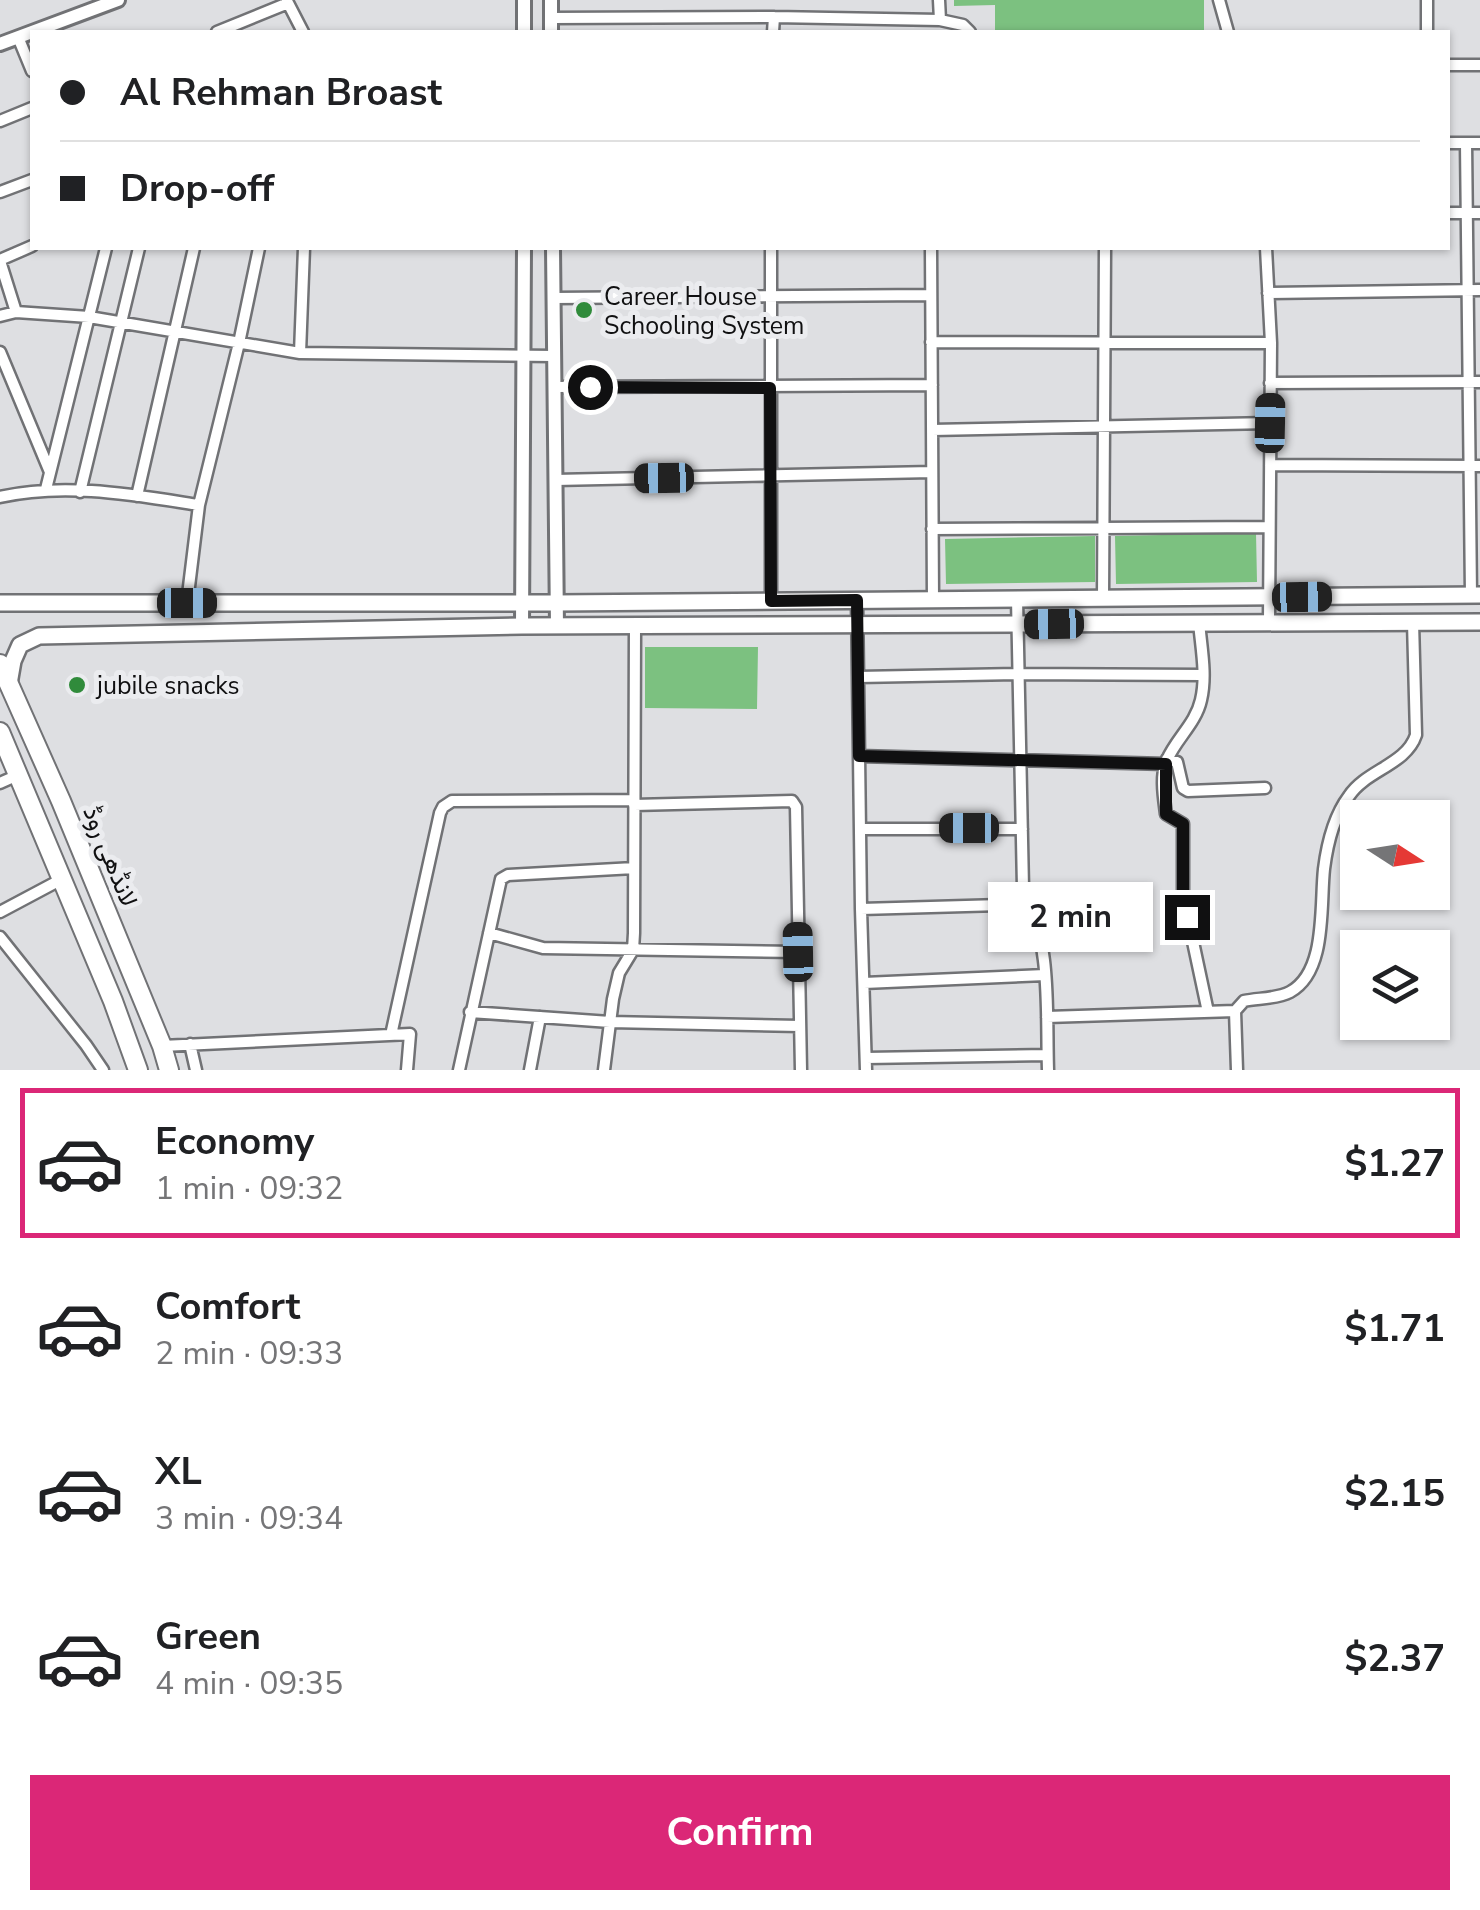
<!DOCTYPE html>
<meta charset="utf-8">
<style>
body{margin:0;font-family:"Nunito Sans",Vazirmatn,sans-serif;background:#f2f2f2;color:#202124;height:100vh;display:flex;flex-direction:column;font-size:38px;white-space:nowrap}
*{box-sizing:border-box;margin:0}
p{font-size:32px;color:#757577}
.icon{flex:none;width:55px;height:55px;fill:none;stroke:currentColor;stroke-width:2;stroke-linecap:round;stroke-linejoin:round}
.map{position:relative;height:1070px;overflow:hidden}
.side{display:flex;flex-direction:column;background:#fff;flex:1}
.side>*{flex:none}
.hud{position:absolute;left:30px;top:30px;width:1420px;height:220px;border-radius:0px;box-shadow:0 2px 8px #0004;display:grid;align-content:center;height:220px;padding:0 30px;background:#fff}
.needle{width:65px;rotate:102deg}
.buttons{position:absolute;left:1340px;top:800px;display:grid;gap:20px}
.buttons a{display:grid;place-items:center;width:110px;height:110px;border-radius:0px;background:#fff;box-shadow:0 2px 8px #0004;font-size:50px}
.end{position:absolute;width:45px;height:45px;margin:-22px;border:12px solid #101011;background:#fff;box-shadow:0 0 0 5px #fff}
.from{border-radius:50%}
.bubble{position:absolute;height:70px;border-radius:0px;background:#fff;box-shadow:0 2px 8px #0004;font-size:32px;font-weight:700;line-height:70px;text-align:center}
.car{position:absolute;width:30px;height:60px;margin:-30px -15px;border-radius:12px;box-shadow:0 0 8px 2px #0007;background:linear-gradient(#222 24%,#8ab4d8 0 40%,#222 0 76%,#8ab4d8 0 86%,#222 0)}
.hud b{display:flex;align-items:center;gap:35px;height:95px;font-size:38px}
.hud b+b{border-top:2px solid #e0e0e0}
.hud i{width:25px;height:25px;background:#202124}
ul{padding:18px 0 0;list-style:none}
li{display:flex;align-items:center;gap:30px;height:150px;margin:0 20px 15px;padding:0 10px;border:5px solid transparent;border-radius:0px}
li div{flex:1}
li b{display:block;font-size:38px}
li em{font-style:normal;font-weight:700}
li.on{border-color:#db2777}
li>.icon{width:90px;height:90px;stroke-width:1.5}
.cta{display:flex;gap:20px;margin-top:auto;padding:20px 30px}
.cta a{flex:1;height:115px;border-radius:0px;background:#db2777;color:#fff;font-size:40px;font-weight:700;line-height:115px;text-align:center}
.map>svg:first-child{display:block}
</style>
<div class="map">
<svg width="1480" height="1070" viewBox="0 0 1480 1070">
<rect width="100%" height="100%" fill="#dedfe2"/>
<path fill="#7cc180" d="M954,0h250v32h-209v-27l-41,1z
M1256,533l1,49 -141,2 -1,-48z
M1095,536v46l-149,2 -1,-45z
M645,647h113l-1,62 -112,-1z"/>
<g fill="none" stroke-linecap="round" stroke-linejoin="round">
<g stroke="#717275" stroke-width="15">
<path id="minor" d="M939,0l1,20 23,5 7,7
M1219,0l9,32
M1427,0v32
M287,1l16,31
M551,18l223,-1 166,3
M217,32l71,-29
M773,32l1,-15
M18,37l14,34
M1448,65h32
M0,121l32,-13
M1448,143h32
M1466,143l5,452
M0,192l32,-12
M1448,213h32
M771,248v353
M931,248l2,352
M1266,248l5,95 -2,278
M0,260l32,-14
M0,261l16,51
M1268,293l212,-3
M554,298l377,-3
M0,316l16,-4 73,5 211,36 254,3
M931,342l340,1
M0,352l50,120
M300,353l4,-105
M1270,383l210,-1
M554,387l378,-2
M932,430l338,-7
M1270,465l210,1
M555,480l377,-8
M46,489l60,-241
M80,492l59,-244
M137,496l57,-248
M0,497c65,-15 134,-2 199,8
M932,529l337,-2
M1017,599l6,289c29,56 23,121 25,182
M1103,599l2,-351
M857,601l4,308 5,161
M187,603l12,-98 40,-162 20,-95
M1199,622c2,25 8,53 2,78 -5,23 -25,39 -34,60 -7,15 -3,38 -1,54l17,10v71l25,117
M858,677l159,-3 186,1
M859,756l307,8
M1167,759l10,3 6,26 5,3 77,-3
M0,783l18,-8
M634,805l158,-4 4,6 5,263
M860,829h162
M861,909l170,-5
M0,912l62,-33
M489,933l54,15 255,4
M0,937l86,108 17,25
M864,983l181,-8
M1235,1011l2,59
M470,1012l140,10 190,4
M1047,1017l188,-6 9,-10c14,-3 33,-2 46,-9 37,-20 30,-86 34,-123 3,-24 10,-53 25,-73 17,-26 57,-31 67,-61l-3,-113
M391,1035l49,-222 3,-6 9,-6 182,-1
M190,1044l6,26
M162,1046l248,-12 -3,36
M866,1058l181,-3
M459,1070l42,-191 7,-4 126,-7
M530,1070l10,-53
M604,1070l9,-71 6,-26 14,-23 1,-17 1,-307"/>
</g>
<g stroke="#717275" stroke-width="18">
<path id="tertiary" d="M524,0v32
M551,32v-32
M0,44l118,-44
M553,248l4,378
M522,626l2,-378"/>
</g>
<g stroke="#717275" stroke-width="20">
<path id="secondary" d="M0,603h557l923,-8
M9,684l4,-23 7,-16 19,-9 483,-10 958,-4"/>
</g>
<g stroke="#717275" stroke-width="22">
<path id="primary" d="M0,664l61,137 101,245 7,24
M0,732l113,269 25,69"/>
</g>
<use href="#minor" stroke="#fff" stroke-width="10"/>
<use href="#tertiary" stroke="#fff" stroke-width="12"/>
<use href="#secondary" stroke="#fff" stroke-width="15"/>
<use href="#primary" stroke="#fff" stroke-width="18"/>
</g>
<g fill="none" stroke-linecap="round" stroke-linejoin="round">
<path stroke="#101011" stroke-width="12" d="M590,387l180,1 1,213 86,-1 2,156 307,8v50l17,10v71l4,22"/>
</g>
<g fill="#308b3b" stroke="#ebecef" stroke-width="4">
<circle cx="584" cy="310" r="10"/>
<circle cx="77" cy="685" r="10"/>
</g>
<g text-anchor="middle" stroke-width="10" stroke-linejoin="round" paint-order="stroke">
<g font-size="25" fill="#101011" stroke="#ebecef" text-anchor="start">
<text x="604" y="305">Career House<tspan x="604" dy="29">Schooling System</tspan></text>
<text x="97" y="694">jubile snacks</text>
</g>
<g font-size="25" fill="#101011" stroke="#ebecef">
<text transform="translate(111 856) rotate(68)" y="9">لانڈھی روڈ</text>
</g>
</g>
</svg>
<div class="buttons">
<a><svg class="needle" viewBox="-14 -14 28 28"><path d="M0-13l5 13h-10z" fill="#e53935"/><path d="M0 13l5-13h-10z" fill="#757577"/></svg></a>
<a><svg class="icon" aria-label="layers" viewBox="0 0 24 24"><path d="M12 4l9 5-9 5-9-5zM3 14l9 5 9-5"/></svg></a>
</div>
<i class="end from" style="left:590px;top:387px"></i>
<i class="end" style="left:1187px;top:917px"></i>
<div class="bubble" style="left:988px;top:882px;width:165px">2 min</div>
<i class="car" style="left:1270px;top:423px;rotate:1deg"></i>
<i class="car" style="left:664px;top:478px;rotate:269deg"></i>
<i class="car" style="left:1302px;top:597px;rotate:89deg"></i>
<i class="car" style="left:187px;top:603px;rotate:90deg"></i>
<i class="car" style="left:1054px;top:624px;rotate:269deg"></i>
<i class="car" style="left:969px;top:828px;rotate:270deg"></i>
<i class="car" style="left:798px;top:952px;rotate:359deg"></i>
<div class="hud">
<b><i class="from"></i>Al Rehman Broast</b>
<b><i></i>Drop-off</b>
</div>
</div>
<section class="side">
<ul>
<li class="on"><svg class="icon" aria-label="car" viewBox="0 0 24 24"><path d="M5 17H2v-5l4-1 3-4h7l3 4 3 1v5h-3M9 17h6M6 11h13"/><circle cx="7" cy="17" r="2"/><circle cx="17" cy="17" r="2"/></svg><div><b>Economy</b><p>1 min · 09:32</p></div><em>$1.27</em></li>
<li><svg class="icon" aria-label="car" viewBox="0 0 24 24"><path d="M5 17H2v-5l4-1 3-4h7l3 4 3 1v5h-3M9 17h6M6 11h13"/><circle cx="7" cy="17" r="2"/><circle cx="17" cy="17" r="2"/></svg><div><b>Comfort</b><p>2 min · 09:33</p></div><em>$1.71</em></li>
<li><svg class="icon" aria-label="car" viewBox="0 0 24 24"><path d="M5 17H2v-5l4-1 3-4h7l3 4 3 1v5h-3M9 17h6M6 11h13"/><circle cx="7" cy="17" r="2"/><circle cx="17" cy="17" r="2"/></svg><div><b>XL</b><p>3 min · 09:34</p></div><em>$2.15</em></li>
<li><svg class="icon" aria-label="car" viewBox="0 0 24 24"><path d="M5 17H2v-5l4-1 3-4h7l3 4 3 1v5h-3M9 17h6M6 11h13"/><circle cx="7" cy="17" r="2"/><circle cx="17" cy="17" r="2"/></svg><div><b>Green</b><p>4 min · 09:35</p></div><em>$2.37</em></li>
</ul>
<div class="cta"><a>Confirm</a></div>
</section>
